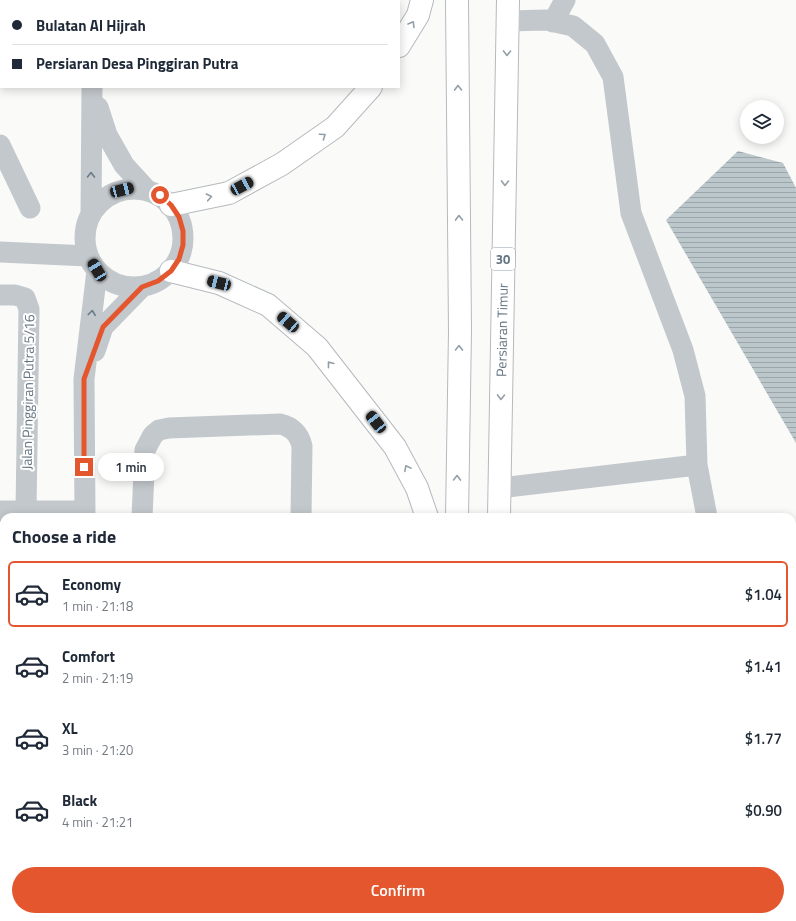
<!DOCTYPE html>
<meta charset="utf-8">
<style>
body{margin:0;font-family:"Titillium Web",sans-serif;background:#f6f6f7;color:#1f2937;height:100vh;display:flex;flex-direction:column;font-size:15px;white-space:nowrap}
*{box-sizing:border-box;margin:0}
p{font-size:13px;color:#747a83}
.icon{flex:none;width:22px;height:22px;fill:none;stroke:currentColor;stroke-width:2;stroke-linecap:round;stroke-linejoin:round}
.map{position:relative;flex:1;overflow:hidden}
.side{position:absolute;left:0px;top:513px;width:796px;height:408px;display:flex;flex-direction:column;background:#fff;border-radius:12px 12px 0 0;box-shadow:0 2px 10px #0003}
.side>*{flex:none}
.hud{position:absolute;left:0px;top:0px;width:400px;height:88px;box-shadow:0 2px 10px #0003;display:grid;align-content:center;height:88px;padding:0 12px;background:#fff}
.controls{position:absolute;left:740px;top:100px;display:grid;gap:8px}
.controls a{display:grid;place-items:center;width:44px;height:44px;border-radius:50%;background:#fff;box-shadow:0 2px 10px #0003;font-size:20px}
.end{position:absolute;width:18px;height:18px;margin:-9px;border:5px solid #e4572e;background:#fff;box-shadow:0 0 0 2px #fff}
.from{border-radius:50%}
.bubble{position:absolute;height:28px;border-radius:14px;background:#fff;box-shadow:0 2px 10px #0003;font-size:13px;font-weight:600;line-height:28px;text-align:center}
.car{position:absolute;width:12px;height:24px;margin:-12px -6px;border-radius:5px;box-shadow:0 0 3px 1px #0007;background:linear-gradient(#222 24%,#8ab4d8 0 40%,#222 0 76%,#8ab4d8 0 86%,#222 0)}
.hud b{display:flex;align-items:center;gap:14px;height:38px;font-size:15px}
.hud b+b{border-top:1px solid #e0e1e3}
.hud i{width:10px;height:10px;background:#1f2937}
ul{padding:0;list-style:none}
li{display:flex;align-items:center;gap:12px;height:66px;margin:0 8px 6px;padding:0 4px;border:2px solid transparent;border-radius:6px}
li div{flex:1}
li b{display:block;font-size:15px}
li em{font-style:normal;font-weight:600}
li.current{border-color:#e4572e}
li>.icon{width:36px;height:36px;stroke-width:1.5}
h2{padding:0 12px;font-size:18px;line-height:48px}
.action{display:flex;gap:8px;margin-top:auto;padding:8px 12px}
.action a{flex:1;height:46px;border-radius:24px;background:#e4572e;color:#fff;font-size:16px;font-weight:600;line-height:46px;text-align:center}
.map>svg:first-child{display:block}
</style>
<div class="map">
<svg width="796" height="921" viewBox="0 0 796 921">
<defs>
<pattern id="water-rules" width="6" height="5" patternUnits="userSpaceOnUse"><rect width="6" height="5" fill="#bbc7cb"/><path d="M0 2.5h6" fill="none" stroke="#9ca6aa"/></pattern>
</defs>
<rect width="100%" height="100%" fill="#fafaf8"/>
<path fill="url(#water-rules)" d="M738,151l45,12 13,25v255l-130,-223z"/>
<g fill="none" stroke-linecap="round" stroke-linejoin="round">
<g stroke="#b5babe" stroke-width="24">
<path id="major" d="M399,46l19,-31 4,-15
M171,205l58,-12 53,-29 53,-37 36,-40
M171,271l48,12 49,22 49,42 78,100 22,41 10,29
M457,517l3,-186 -3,-331
M499,517l9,-517
M494,917v4
M452,921v-4"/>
</g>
<path stroke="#c3c8cc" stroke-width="21" d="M91,0v1
M142,1v-1
M285,1v-1
M507,21l39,-1 27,6 22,18 18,33 18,136 52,137 12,46 2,69 10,52
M553,22l12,-22
M98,107l9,28 17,30 22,24
M0,145l30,63
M85 238a49 49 0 1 1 98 0a49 49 0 1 1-98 0Z
M91,214l1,-127
M0,252l88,4
M0,295h15l10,3 4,11 -3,202
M95,351l8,-24 39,-40
M499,488l198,-23
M0,511h85
M85,517l-1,-138 13,-108
M142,517l3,-67 8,-15 6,-5 10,-2 111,-4c13,3 19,10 22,22l-1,71
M792,573l2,-2
M0,682h4
M792,810l4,2
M0,840h4
M76,921l1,-4
M131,921v-4
M291,921v-4"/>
<use href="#major" stroke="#fff" stroke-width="22"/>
</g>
<defs><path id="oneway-chevron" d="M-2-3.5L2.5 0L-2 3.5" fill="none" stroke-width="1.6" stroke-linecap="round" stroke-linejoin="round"/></defs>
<g stroke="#939fa8">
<use href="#oneway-chevron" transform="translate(412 24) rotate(-59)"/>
<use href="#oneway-chevron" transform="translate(507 53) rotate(91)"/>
<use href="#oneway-chevron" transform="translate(458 88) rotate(-91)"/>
<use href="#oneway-chevron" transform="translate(323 136) rotate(-35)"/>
<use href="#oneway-chevron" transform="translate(505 183) rotate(91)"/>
<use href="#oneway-chevron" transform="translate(209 197) rotate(-11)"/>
<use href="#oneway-chevron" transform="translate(459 218) rotate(-91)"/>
<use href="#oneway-chevron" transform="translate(459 348) rotate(-89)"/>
<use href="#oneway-chevron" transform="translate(330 364) rotate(-128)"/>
<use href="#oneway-chevron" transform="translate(501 397) rotate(91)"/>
<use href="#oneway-chevron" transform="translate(407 468) rotate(-118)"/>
<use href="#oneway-chevron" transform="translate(457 478) rotate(-89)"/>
</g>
<g stroke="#6a7a87">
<use href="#oneway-chevron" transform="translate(91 175) rotate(-89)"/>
<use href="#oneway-chevron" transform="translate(92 313) rotate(-83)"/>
</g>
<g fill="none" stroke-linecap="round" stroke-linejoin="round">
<path stroke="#e4572e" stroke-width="5" d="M84,467v-88l19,-52 39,-40 16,-6 13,-10 8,-12 4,-14v-14l-4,-14 -8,-12 -11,-10"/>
</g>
<g text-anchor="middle" stroke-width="4" stroke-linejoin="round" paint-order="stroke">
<rect fill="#fff" stroke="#939fa8" stroke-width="1" x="491" y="248" width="24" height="22" rx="3"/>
<g font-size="13" font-weight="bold" fill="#657683">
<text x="503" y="264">30</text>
</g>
<g font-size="14" fill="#657683" stroke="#fff">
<text transform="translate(502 330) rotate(-89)" y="5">Persiaran Timur</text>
<text transform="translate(28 392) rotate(-89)" y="5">Jalan Pinggiran Putra 5/16</text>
</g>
</g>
</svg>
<div class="controls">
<a><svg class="icon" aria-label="layers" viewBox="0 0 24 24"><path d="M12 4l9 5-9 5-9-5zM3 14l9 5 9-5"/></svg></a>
</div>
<i class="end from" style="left:160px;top:195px"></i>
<i class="end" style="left:84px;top:467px"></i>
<div class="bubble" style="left:98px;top:453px;width:66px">1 min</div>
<i class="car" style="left:242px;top:186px;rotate:62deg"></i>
<i class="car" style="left:122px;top:190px;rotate:75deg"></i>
<i class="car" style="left:97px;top:270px;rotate:329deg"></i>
<i class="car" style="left:219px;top:283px;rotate:284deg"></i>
<i class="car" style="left:288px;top:322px;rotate:311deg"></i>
<i class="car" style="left:376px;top:422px;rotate:322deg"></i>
<div class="hud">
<b><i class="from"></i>Bulatan Al Hijrah</b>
<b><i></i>Persiaran Desa Pinggiran Putra</b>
</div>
<section class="side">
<h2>Choose a ride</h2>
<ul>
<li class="current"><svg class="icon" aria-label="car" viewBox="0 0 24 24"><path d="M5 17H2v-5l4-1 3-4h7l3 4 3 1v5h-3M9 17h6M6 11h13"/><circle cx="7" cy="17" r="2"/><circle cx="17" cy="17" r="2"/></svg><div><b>Economy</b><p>1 min · 21:18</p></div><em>$1.04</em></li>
<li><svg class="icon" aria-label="car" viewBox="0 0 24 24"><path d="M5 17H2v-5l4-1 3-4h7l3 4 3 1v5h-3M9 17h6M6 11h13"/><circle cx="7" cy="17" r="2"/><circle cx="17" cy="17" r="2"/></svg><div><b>Comfort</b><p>2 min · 21:19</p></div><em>$1.41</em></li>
<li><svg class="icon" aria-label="car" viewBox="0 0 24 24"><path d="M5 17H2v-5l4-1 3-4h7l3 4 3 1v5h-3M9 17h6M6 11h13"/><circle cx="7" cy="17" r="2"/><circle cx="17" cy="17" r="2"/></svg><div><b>XL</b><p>3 min · 21:20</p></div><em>$1.77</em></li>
<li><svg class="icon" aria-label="car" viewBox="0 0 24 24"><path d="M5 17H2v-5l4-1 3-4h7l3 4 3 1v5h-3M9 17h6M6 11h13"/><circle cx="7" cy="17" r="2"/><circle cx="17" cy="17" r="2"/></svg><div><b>Black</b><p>4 min · 21:21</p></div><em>$0.90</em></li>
</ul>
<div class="action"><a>Confirm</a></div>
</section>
</div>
